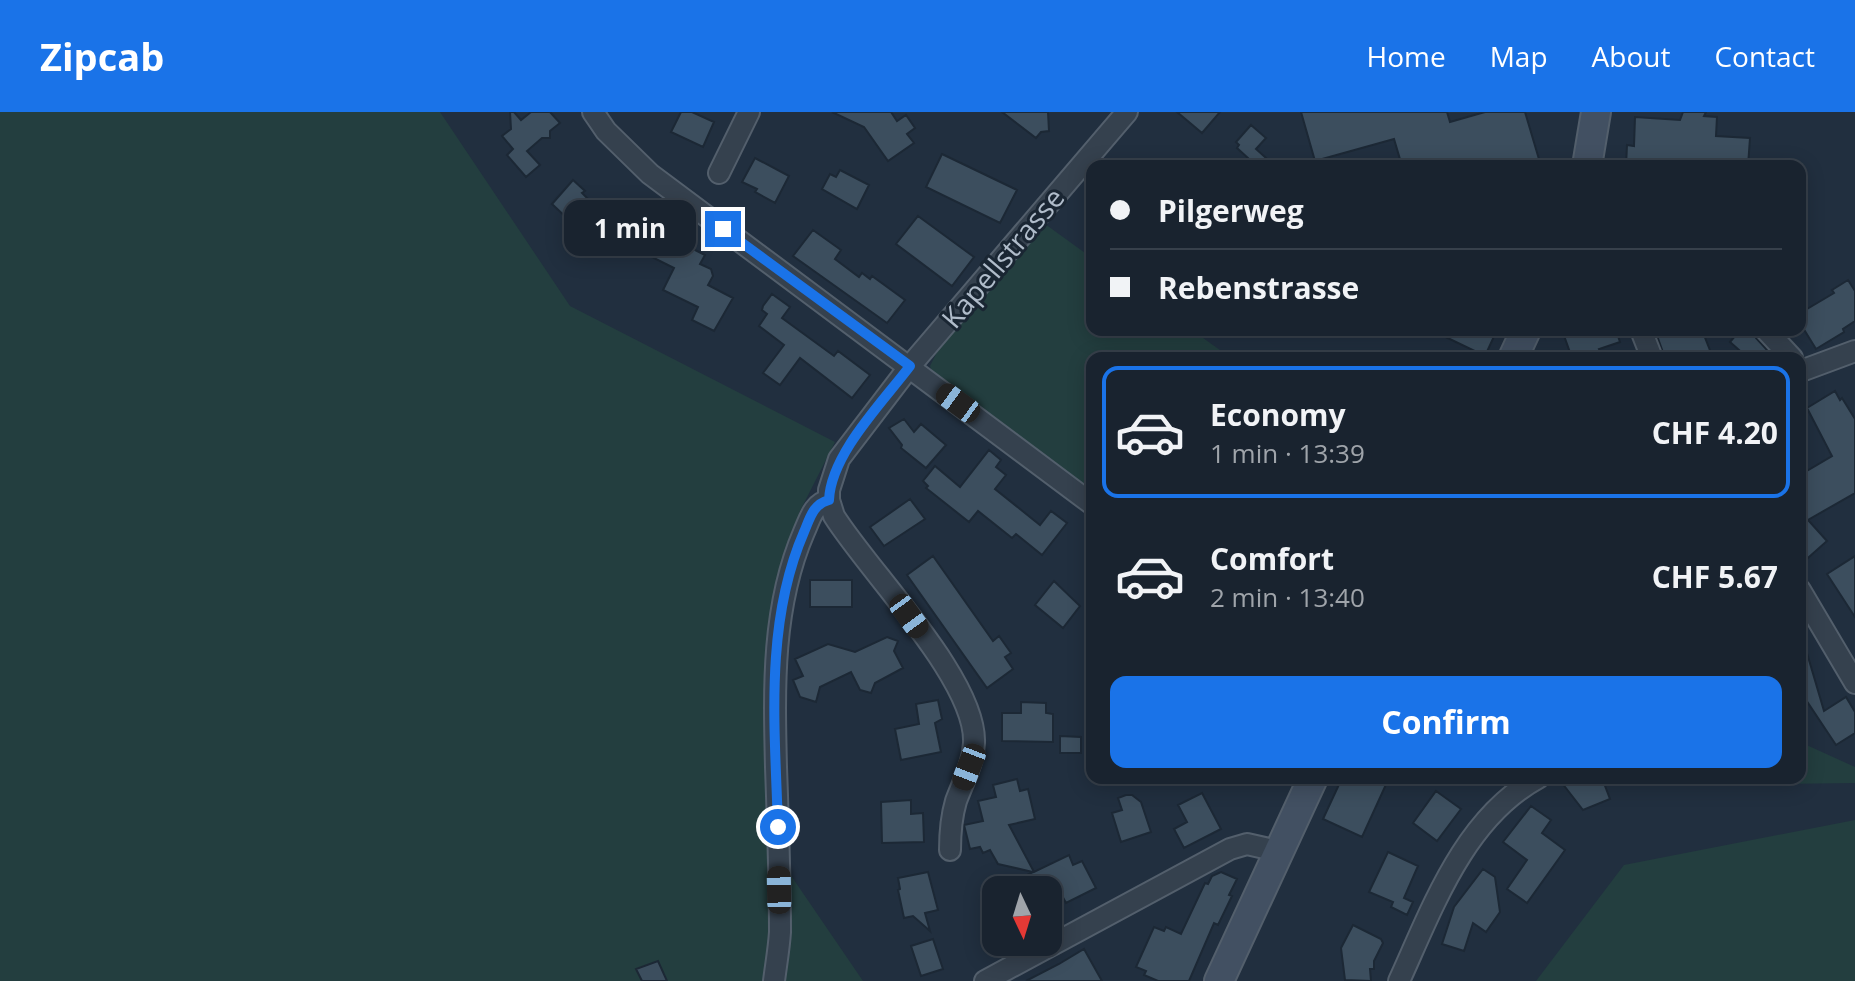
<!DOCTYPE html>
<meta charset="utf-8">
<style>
body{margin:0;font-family:"Open Sans",sans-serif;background:#222b37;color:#f1f3f6;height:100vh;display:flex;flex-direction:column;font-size:30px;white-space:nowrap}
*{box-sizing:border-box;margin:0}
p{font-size:26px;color:#9fa4aa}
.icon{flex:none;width:44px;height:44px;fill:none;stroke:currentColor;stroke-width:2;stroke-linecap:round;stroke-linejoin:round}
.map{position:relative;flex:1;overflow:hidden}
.details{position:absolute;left:1086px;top:240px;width:720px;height:432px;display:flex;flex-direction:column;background:#19232f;border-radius:16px;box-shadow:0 4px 20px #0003,0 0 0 2px #37404b}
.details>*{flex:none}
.banner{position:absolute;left:1086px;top:48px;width:720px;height:176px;border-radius:16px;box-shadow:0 4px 20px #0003,0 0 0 2px #37404b;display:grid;align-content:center;height:176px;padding:0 24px;background:#19232f}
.needle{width:52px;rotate:176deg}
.tools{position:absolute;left:982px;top:764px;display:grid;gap:16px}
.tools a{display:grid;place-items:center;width:80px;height:80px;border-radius:16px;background:#19232f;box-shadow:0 4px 20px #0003,0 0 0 2px #37404b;font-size:40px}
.end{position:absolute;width:36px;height:36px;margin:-18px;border:10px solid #1a73e8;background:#fff;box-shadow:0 0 0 4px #fff}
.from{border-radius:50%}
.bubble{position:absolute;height:56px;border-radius:16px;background:#19232f;box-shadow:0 4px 20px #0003,0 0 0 2px #37404b;font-size:26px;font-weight:700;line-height:56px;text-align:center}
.car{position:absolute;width:24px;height:48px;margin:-24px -12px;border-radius:10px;box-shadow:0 0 6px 2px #0007;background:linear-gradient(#222 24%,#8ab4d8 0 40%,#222 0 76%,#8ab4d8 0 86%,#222 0)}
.banner b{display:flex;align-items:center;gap:28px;height:76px;font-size:30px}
.banner b+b{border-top:2px solid #37404b}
.banner i{width:20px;height:20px;background:#f1f3f6}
ul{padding:14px 0 0;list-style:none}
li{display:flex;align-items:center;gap:24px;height:132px;margin:0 16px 12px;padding:0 8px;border:4px solid transparent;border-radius:16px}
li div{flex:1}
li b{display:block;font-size:30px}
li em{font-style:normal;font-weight:700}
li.current{border-color:#1a73e8}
li>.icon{width:72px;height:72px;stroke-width:1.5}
.primary-button{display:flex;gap:16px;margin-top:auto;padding:16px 24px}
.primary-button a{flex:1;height:92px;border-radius:16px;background:#1a73e8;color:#fff;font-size:32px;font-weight:700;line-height:92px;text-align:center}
header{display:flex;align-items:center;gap:48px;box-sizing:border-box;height:112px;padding:0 40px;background:#1a73e8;color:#fff}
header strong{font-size:38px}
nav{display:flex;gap:44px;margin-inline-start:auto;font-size:28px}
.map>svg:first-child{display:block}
</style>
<header>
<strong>Zipcab</strong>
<nav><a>Home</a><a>Map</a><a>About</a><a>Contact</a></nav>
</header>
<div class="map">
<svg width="1855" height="869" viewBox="0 0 1855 869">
<rect width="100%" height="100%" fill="#212f3f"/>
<path fill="#233e3f" d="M0,0h440l130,194 265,136 -36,71 -30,345h10l84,123h-863z
M1045,112l47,34v72h100l39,28h-139v135l-159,-118 -3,-9 10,-20z
M1800,630l55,25v16l-147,2 -68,-4v-3h160z
M1855,708v161h-319l88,-116z"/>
<path fill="#3c4e5e" stroke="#1c2835" stroke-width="2" d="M510,0h4l7,8 10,-8h19l10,11 -10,8v7h-8l-15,13 13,14 -14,12 -19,-22 6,-6 -11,-13 9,-7z
M681,0h11l22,10 -11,25 -32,-15z
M832,0h59l6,9 9,-6 9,13 -8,6 7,9 -26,18 -24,-34z
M1002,0h46l1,19 -8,1 -5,6z
M1177,0h43l-18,21z
M1301,0h146l3,10 35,-10h40l16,54h-139l-8,-27 -79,22z
M1683,0h23l-2,4 13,1 -1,19 34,2 -2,28h-122l1,-21 7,1 1,-29 45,3z
M1251,13l15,13 -10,11 19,17h-35l8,-8 -11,-10 2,-3 -3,-3z
M942,42l75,36 -17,33 -74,-36z
M755,46l34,18 -14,27 -20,-11 2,-3 -15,-7z
M840,58l29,15 -12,24 -35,-20 8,-15 6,3z
M573,68l12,11 -3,2 8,8 -19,21 -19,-18z
M634,101l4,3 2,-3 16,12 8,-10 12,9 -5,7 5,4 -3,4 32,16 -5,9 11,5 2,7 -5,9 25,13 -19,33 -22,-11 6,-13 -35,-17 11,-22 -30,-15 -2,3 -26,-19z
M918,104l56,41 -22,29 -56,-42z
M813,118l28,20 -6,9 24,18 3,-4 8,6 2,-3 33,24 -18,23 -94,-67z
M1848,168l7,11v30l-12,8 1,3 -28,17 -16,-26 6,-5 -4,-6 32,-19 -2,-3z
M772,182l18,13 -8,11 52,38 4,-5 32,24 -18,23 -52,-40 -20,27 -17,-12 21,-28 -25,-19 8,-12 -5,-4 1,-4z
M1431,218h66l-12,26z
M1562,218h54l4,12 -21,7 2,4 -16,5h-13z
M1655,218h47l11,28h-22l-2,-5 -24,5z
M1740,218h13l3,8 12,13 -7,7h-13l-18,-16z
M1835,279l5,9 2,-2 13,21v74l-47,27 19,21 -27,24v-90l32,-19 -25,-48z
M904,307l10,13 7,-8 25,21 -20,23 -25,-20 1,-3 -13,-17z
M989,338l12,10 -5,7 10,8 -11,14 45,36 11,-14 16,12 -25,32 -26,-21 -4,4 -34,-27 -9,11 -43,-34 2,-2 -5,-5 12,-15 25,21z
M910,387l15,20 -41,27 -14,-19z
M933,444l60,85 6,-5 12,17 -6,4 8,12 -26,19 -80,-113z
M1855,444v61l-28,-43z
M810,468h42v27h-42z
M1054,469l26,25 -17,22 -28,-23z
M887,525l11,4 -4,10 9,17 -28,15 -4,10 -11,-3 -9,-18 -31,15 -4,15 -16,-5 -7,-17 10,-4 -8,-17 33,-15 27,8z
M1800,531h4l20,68 22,-14 9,15v21l-19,12 -32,-48 -4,1z
M938,588l4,19 -7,4 6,29 -40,8 -6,-31 24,-5 -3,-20z
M1021,590l25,1v10l7,1v28l-51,-1v-28h19z
M1060,624l21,1v16h-21z
M1342,666h47l-27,59 -39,-18z
M1573,666h29l8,21 -27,11 -21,-27z
M1017,667l3,12 8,-2 7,30 -26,6 25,47 35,-17 4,10 9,-4 14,27 -30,15 -7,-13h-61l35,-18 -35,-8 -8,-14 -7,3 -3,-6 -10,2 -6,-24 19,-4 -5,-20 18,-4 -3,-12z
M1436,679l25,18 -24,32 -24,-18z
M1202,681l19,36 -37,19 -10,-19 13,-7 -9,-17z
M1126,683h6l9,7 10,30 -30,10 -9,-29 10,-3 -4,-12z
M911,688v14l12,-1 1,29 -42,1 -1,-41z
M1531,694l20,14 -9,13 23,17 -38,53 -20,-14 20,-29 -24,-18z
M1388,740l30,14 -14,32 9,4 -6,13 -16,-8 2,-5 -24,-10z
M1483,757l12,8 5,35 -14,20 -13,-9 -9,28 -22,-7 12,-37z
M928,760l10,38 -13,3 5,18 -17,-15 -9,2 -6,-28 2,-1 -2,-11z
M1221,760l16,7 -8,16 3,1 -14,29 -4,-2 -25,58h-31l-14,-6 2,-4 -10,-4 18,-40 10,4 2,-4 15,7 24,-51 3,1 4,-8z
M1353,813l28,14 2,4 -9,18v8h-4l1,12 -26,-1 -4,-32z
M933,827l10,30 -22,7 -10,-30z
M1084,837l18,32h-76l33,-17z
M658,849l9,20h-25l-6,-12z"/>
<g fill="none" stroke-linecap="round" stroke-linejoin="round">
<g stroke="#535f6c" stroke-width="24">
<path id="minor" d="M593,0l13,19 44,43 442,330
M719,61l30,-61
M1641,218l11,28
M1766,218l26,28
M1801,259l54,-20
M1800,478l55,93
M950,738c0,-17 1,-32 6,-49 7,-19 17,-37 18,-58 3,-63 -105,-171 -140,-227l-5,-16v-10l10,-31 71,-93 217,-254
M774,869c2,-16 5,-33 6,-49 0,-55 -2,-110 -4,-165 -2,-80 -4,-161 28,-235 6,-13 9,-28 25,-32
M985,869l245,-132 17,-5 31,7
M1399,869c33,-72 65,-163 139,-203"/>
</g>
<g stroke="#535f6c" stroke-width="32">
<path id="secondary" d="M1587,54l9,-54
M1513,246l13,-28
M1219,869l94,-203"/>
</g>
<use href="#minor" stroke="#35414e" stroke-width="20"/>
<use href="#secondary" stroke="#425062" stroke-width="28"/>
</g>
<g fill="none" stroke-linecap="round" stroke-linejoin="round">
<path stroke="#1a73e8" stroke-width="10" d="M723,117l187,137c-28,37 -79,88 -81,134 -16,4 -19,18 -25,32 -40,92 -29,197 -26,295"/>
</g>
<g text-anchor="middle" stroke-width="6" stroke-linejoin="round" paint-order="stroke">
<g font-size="28" fill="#b0bcca" stroke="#1a2633">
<text transform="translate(1003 146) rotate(-50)" y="10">Kapellstrasse</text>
</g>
</g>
</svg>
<div class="tools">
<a><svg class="needle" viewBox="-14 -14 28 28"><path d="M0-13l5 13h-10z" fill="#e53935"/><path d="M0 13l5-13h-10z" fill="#9fa4aa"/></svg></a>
</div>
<i class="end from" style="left:778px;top:715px"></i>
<i class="end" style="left:723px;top:117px"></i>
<div class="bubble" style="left:564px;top:88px;width:132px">1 min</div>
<i class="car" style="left:958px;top:291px;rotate:306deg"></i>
<i class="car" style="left:909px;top:504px;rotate:144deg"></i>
<i class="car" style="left:969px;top:655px;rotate:201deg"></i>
<i class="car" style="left:779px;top:778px;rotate:359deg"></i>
<div class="banner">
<b><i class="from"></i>Pilgerweg</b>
<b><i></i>Rebenstrasse</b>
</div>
<section class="details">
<ul>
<li class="current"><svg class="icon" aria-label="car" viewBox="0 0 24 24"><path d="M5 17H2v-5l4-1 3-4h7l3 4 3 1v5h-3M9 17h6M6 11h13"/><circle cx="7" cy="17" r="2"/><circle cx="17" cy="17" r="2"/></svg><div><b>Economy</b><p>1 min · 13:39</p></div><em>CHF 4.20</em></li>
<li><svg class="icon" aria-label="car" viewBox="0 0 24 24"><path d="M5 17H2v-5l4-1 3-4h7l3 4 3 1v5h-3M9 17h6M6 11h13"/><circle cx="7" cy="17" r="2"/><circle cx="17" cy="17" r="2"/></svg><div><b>Comfort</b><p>2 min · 13:40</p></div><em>CHF 5.67</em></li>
</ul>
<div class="primary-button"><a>Confirm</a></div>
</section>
</div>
